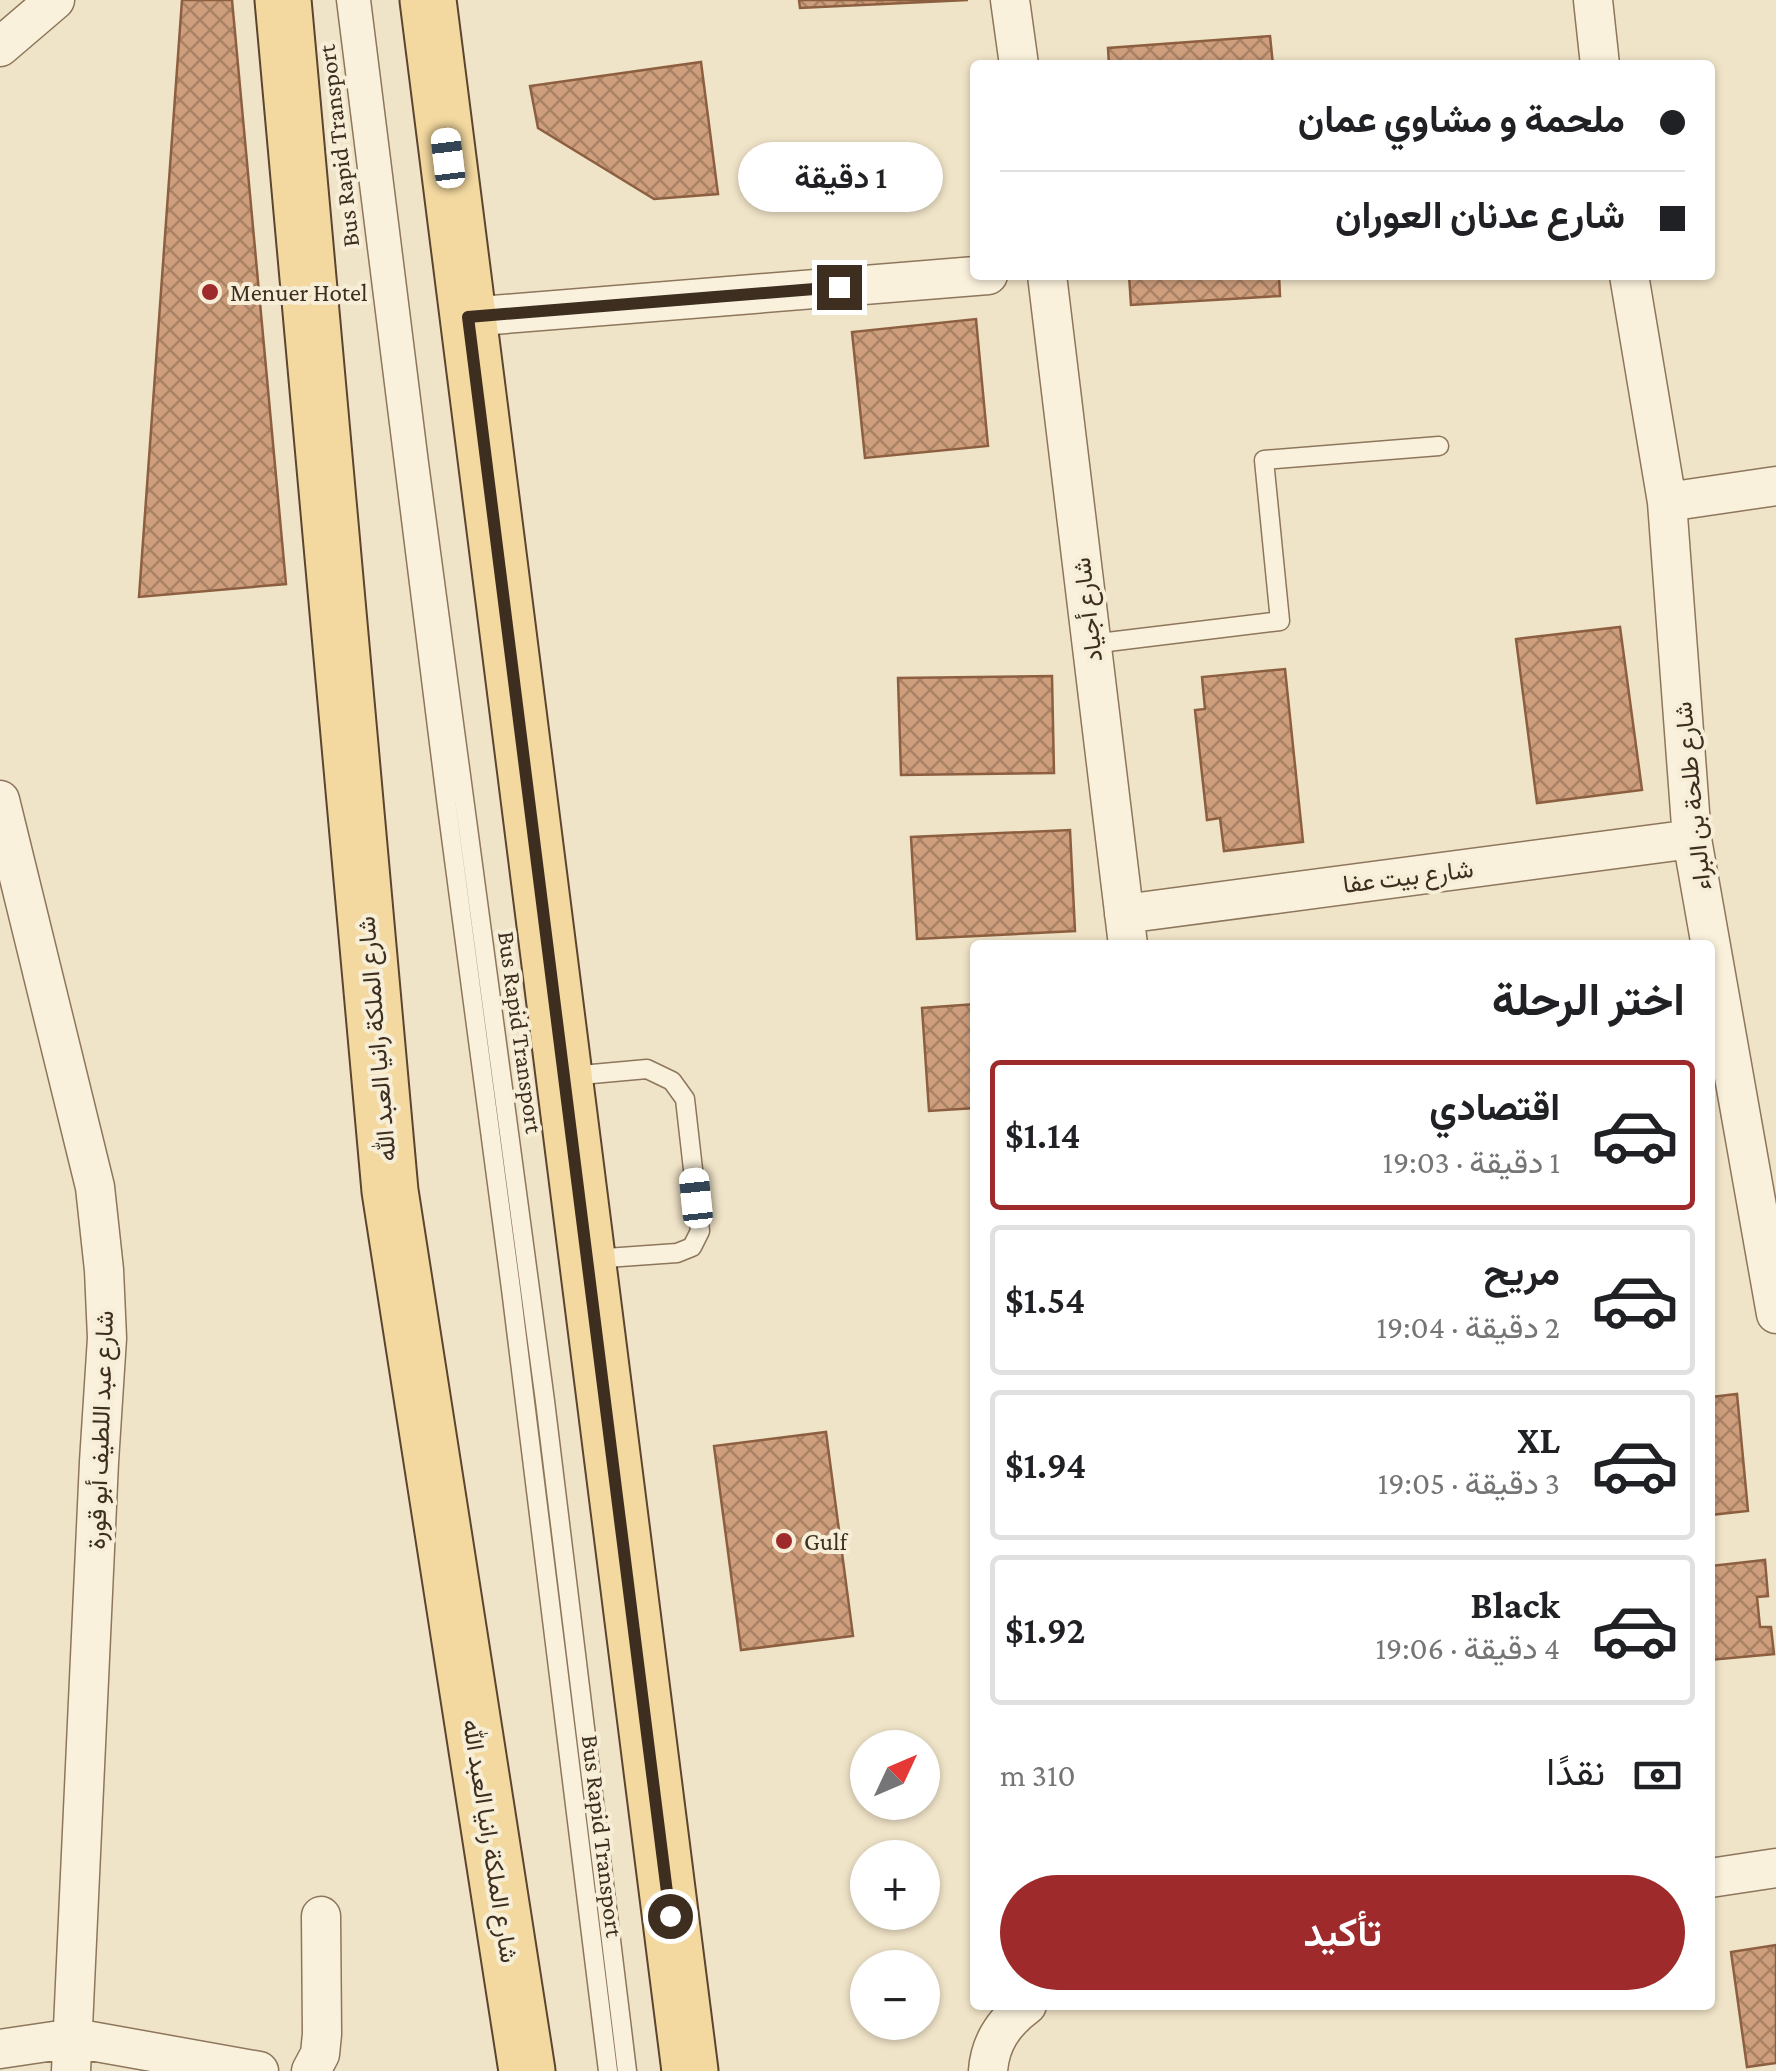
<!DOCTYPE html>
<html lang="ar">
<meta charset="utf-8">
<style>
body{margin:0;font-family:"Crimson Pro",Vazirmatn,serif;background:#f2f2f2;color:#202124;direction:rtl;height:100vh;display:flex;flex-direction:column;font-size:38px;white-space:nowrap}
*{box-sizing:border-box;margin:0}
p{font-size:32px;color:#757577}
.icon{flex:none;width:55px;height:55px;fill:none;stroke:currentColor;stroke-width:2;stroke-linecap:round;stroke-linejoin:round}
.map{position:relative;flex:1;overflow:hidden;direction:ltr}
.panel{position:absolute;left:970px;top:940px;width:745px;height:1070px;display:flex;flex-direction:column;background:#fff;border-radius:10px;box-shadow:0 2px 8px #0004;direction:rtl}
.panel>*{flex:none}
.guide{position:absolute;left:970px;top:60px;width:745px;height:220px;border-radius:10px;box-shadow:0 2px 8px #0004;direction:rtl;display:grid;align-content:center;height:220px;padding:0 30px;background:#fff}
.needle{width:65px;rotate:46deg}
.controls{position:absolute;left:850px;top:1730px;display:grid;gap:20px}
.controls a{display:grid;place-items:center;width:90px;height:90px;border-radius:50%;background:#fff;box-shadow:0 2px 8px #0004;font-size:50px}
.end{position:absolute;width:45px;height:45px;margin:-22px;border:12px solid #3d2e20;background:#fff;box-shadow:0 0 0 5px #fff}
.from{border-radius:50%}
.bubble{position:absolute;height:70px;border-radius:35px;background:#fff;box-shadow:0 2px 8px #0004;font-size:32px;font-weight:600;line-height:70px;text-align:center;direction:rtl}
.car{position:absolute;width:30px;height:60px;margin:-30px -15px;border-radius:12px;box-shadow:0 0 8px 2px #0007;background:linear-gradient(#fff 24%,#345 0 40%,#fff 0 76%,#345 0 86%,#fff 0)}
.guide b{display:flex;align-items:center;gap:35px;height:95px;font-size:38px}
.guide b+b{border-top:2px solid #e0e0e0}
.guide i{width:25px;height:25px;background:#202124}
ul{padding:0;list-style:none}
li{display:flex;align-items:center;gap:30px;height:150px;margin:0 20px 15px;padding:0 10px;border:5px solid #e0e0e0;border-radius:10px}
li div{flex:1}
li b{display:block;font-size:38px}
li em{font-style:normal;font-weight:600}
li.active{border-color:#9e2a2b}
li>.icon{width:90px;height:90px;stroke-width:1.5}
h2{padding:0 30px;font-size:45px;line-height:120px}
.pay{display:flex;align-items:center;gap:25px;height:110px;padding:0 30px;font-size:38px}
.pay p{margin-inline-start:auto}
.button{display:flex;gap:20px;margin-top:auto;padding:20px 30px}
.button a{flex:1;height:115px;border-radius:60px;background:#9e2a2b;color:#fff;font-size:40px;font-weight:600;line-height:115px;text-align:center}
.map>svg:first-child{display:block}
</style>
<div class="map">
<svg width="1776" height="2071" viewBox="0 0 1776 2071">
<defs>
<pattern id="building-cross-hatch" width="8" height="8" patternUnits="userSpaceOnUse" patternTransform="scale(2.5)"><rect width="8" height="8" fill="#cf9f7d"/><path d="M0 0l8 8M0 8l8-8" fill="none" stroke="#a98266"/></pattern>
</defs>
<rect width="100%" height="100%" fill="#f0e4c8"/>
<path fill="url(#building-cross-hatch)" stroke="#8d5f41" stroke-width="2.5" d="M182,0h50l54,584 -147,13z
M799,0h169l-168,8z
M1270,36l3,29h-164l-1,-17z
M701,62l17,132 -64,5 -116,-71 -8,-42z
M1129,275h150l1,21 -149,9z
M976,319l12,127 -123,12 -13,-126z
M1620,627l22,163 -105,13 -21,-164z
M1285,669l18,173 -79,9 -4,-33 -13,2 -12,-110 10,-1 -3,-32z
M1052,676l2,97 -153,2 -3,-97z
M1070,830l5,101 -158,8 -6,-102z
M975,1004v104l-46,3 -7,-103z
M1737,1394l11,117 -38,4v-118z
M826,1432l27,204 -112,14 -27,-204z
M1765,1560l3,36 -11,1 3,30h11l3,27 -64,6v-94z
M1776,1945v118l-29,4 -16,-115z"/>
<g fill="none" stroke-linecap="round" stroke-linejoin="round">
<g stroke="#8d765c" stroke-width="21">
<path id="lane" d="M346,0l101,807 64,482 97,782
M361,0l58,463 126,938 82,670
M1091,644l189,-23 -16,-161 175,-14
M570,1076l77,-7 25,12 13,18 15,132 -8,16 -15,6 -85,6"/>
</g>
<g stroke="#8d765c" stroke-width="41">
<path id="street" d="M1010,0l9,65
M1593,0l7,65
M0,47l55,-47
M1047,275l81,670
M1629,275l38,227 25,337 84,475
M468,317l520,-42
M1667,502l109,-16
M0,800l95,387 9,83 3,68 -8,124 -28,609
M1124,914l568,-75
M1710,1878l66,-10
M0,2049l74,-11 185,33
M311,2071l9,-17 2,-20 -1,-118
M988,2071c2,-29 16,-49 39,-66"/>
</g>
<g stroke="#5b4430" stroke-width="59">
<path id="primary" d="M283,0l107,1191 137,880
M428,0l262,2071"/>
</g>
<use href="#lane" stroke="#faf1dc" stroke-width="18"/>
<use href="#street" stroke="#faf1dc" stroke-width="38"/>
<use href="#primary" stroke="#f3d9a0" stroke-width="55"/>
</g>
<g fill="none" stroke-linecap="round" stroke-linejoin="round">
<path stroke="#3d2e20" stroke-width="12" d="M670,1916l-202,-1599 371,-30"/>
</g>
<g fill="#9e2a2b" stroke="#f7eed8" stroke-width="4">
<circle cx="210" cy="292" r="10"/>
<circle cx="784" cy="1541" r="10"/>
</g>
<g text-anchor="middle" stroke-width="8" stroke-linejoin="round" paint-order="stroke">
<g font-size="25" fill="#3d2e20" stroke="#f7eed8">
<text transform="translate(338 146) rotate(-97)" y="9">Bus Rapid Transport</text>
<text transform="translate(1087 610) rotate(-97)" y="9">شارع أجياد</text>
<text transform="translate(1692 796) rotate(-96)" y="9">شارع طلحة بن البراء</text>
<text transform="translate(1408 876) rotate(-7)" y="9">شارع بيت عفا</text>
<text transform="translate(521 1032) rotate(82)" y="9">Bus Rapid Transport</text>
<text transform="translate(376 1039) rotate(-95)" y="9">شارع الملكة رانيا العبد الله</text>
<text transform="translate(100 1430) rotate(-88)" y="9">شارع عبد اللطيف أبو قورة</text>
<text transform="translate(603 1836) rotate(83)" y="9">Bus Rapid Transport</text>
<text transform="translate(491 1841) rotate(81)" y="9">شارع الملكة رانيا العبد الله</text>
</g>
<g font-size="25" fill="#3d2e20" stroke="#f7eed8" text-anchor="start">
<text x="230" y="301">Menuer Hotel</text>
<text x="804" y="1550">Gulf</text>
</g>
</g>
</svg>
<div class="controls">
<a><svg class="needle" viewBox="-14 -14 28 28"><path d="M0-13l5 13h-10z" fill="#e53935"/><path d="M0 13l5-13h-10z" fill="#757577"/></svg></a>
<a>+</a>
<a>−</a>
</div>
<i class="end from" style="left:670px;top:1916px"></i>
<i class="end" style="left:839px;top:287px"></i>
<div class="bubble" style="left:738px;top:142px;width:205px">1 دقيقة</div>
<i class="car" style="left:448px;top:158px;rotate:353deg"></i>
<i class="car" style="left:696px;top:1198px;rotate:354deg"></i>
<div class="guide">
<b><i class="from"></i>ملحمة و مشاوي عمان</b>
<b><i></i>شارع عدنان العوران</b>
</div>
<section class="panel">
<h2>اختر الرحلة</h2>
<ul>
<li class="active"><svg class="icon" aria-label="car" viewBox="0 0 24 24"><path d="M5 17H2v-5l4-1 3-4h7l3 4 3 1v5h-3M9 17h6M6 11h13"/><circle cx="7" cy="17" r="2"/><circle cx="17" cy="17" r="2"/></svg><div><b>اقتصادي</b><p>1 دقيقة · 19:03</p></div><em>$1.14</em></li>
<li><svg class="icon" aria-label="car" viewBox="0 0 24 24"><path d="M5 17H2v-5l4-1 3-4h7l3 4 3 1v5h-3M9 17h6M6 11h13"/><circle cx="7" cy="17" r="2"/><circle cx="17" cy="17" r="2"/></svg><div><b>مريح</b><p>2 دقيقة · 19:04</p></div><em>$1.54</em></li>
<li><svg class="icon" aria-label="car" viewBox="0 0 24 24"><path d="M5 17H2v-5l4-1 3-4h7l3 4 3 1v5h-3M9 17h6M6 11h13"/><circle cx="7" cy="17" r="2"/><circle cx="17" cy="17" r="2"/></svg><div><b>XL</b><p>3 دقيقة · 19:05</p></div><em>$1.94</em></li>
<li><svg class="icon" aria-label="car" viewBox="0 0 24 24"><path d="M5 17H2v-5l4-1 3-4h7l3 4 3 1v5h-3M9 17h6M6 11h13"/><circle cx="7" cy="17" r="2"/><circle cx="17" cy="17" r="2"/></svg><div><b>Black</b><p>4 دقيقة · 19:06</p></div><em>$1.92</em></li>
</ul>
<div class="pay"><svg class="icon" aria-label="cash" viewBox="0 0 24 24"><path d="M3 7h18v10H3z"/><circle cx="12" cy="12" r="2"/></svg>نقدًا<p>310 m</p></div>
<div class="button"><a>تأكيد</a></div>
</section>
</div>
